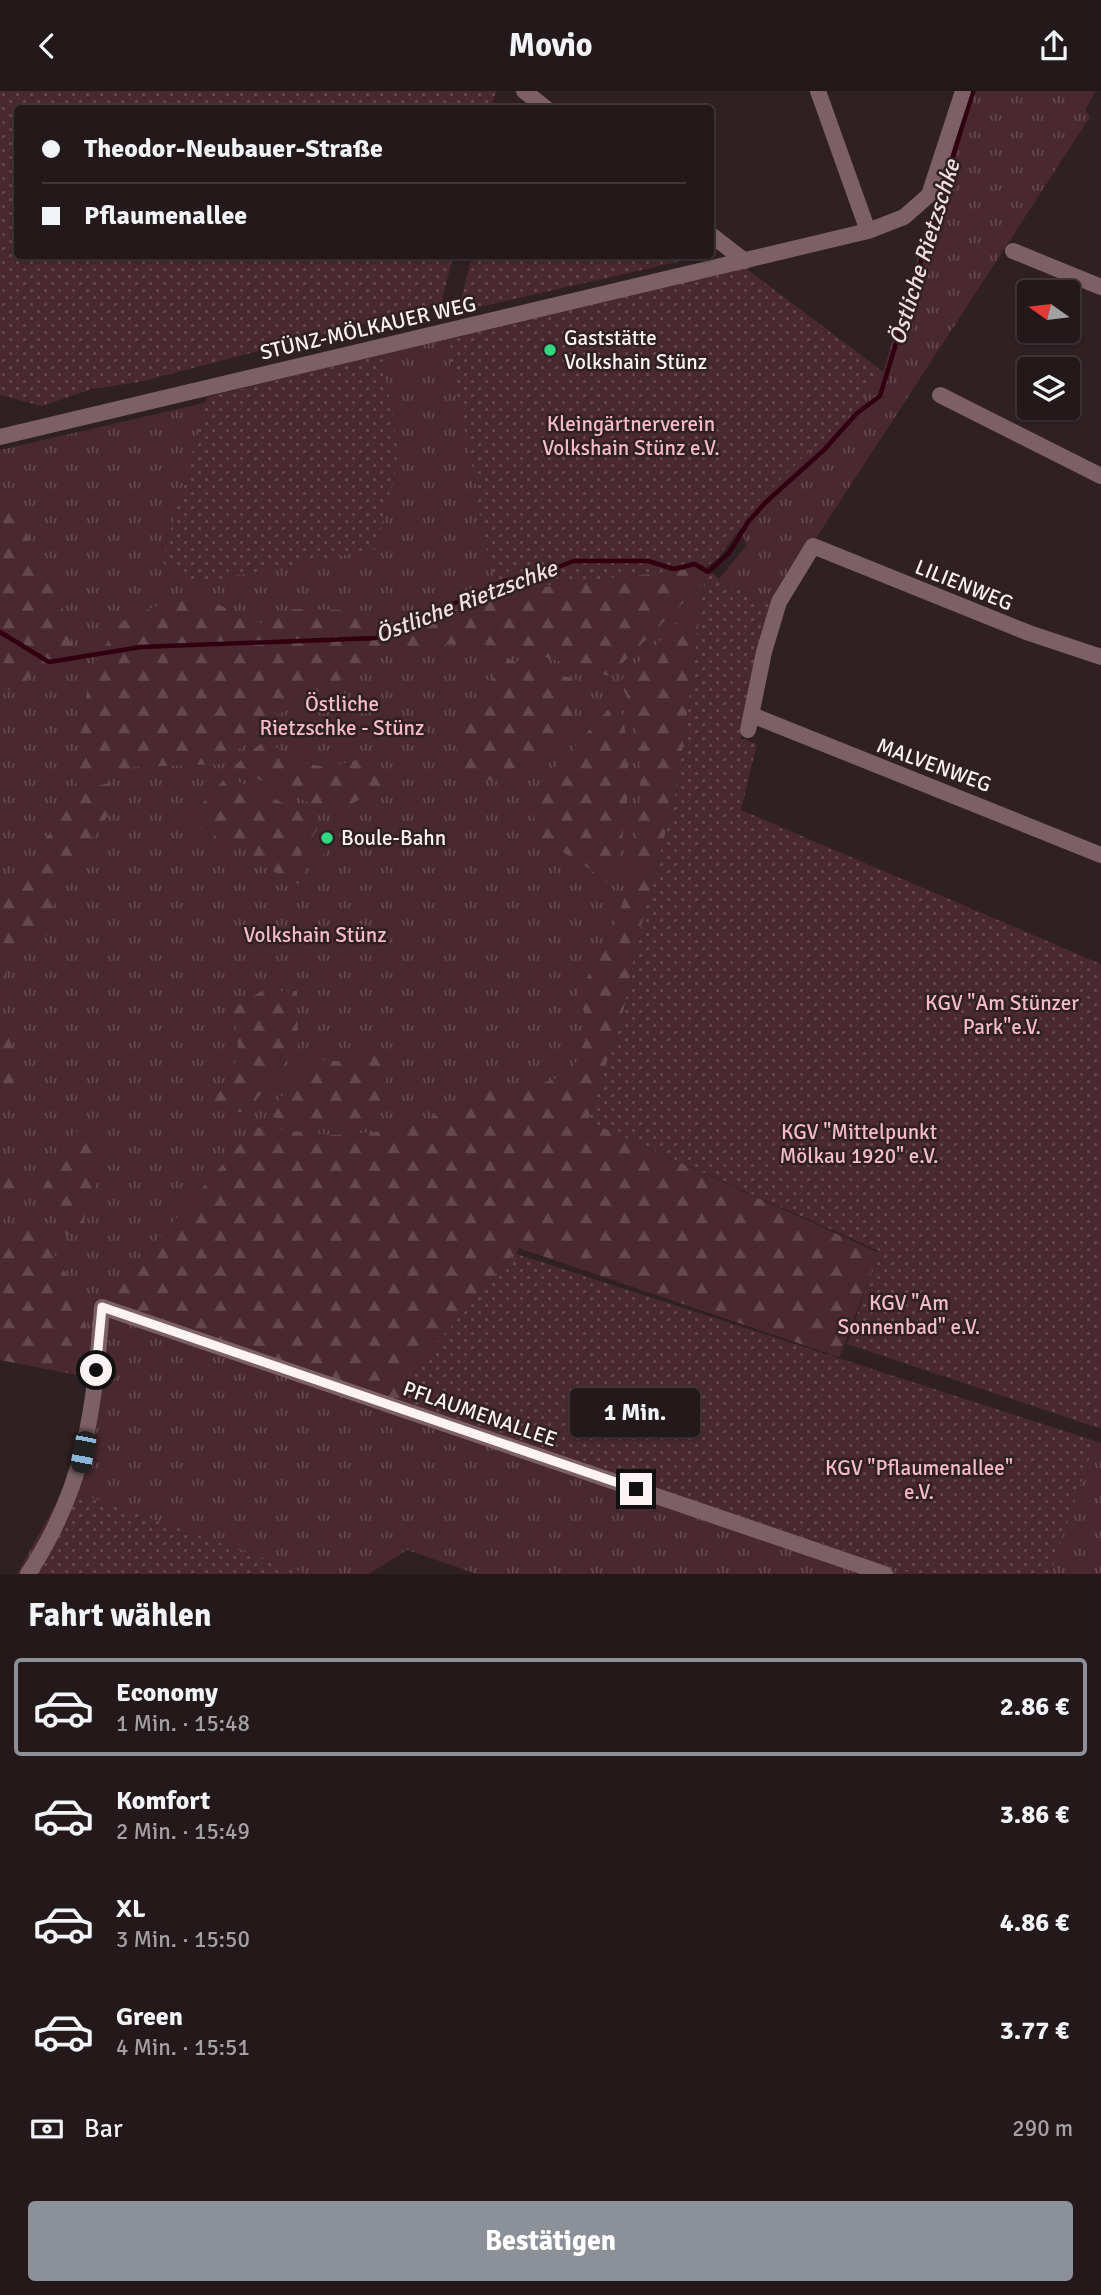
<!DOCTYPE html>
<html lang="de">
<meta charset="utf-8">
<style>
body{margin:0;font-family:Signika,sans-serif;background:#2f2527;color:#f1f3f6;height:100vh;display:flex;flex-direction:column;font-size:26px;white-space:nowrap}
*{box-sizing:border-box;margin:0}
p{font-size:23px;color:#a3a0a2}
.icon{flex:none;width:38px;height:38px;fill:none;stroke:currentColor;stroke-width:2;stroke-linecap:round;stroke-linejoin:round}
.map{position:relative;height:1483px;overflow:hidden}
.panel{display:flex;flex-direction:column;background:#23181a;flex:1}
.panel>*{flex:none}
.guide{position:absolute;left:14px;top:14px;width:700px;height:154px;border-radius:7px;box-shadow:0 2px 5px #0004,0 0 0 2px #403739;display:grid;align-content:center;height:154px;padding:0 28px;background:#23181a}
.needle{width:46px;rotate:284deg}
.fabs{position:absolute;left:1017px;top:189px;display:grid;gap:14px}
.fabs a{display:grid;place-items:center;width:63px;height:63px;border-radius:7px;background:#23181a;box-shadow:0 2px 5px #0004,0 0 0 2px #403739;font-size:35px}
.end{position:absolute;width:32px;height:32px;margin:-16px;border:9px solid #fdf2f4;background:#111;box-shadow:0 0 0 4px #111}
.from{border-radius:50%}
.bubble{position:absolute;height:49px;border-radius:7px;background:#23181a;box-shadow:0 2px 5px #0004,0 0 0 2px #403739;font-size:23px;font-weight:700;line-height:49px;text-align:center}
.car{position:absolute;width:21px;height:42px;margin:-21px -10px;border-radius:9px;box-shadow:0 0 5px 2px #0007;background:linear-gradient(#222 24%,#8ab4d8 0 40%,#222 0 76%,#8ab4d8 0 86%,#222 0)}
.guide b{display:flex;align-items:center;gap:24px;height:66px;font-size:26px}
.guide b+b{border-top:2px solid #403739}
.guide i{width:18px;height:18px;background:#f1f3f6}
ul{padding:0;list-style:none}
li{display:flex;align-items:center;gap:21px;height:98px;margin:0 14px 10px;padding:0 14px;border:4px solid transparent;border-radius:7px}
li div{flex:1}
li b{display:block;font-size:26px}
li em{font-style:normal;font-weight:700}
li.current{border-color:#8c9099}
li>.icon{width:63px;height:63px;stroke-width:1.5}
h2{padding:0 28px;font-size:32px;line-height:84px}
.pay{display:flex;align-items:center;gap:18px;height:77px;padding:0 28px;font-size:26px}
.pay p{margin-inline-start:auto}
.button{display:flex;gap:14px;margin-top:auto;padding:14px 28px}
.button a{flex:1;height:80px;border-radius:7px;background:#8c9099;color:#fff;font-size:28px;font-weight:700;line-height:80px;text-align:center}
header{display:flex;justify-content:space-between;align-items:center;height:91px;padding:0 28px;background:#23181a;font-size:32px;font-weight:700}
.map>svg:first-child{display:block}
</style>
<header><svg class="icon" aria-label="back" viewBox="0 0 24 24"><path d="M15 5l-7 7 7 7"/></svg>Movio<svg class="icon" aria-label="share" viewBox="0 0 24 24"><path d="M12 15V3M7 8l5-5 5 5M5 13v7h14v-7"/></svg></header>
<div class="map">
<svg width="1101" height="1483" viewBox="0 0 1101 1483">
<defs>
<pattern id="grass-tufts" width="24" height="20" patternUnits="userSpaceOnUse" patternTransform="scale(1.75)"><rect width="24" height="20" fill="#4a2830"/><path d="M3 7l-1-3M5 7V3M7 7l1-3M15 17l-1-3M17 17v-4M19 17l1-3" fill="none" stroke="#65484f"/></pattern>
<pattern id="forest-firs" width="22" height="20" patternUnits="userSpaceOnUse" patternTransform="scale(1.75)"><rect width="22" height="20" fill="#4a2830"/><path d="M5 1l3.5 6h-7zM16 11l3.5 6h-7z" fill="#65484f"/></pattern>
<pattern id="garden-dots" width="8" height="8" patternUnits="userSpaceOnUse" patternTransform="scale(1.75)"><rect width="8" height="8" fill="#4a2830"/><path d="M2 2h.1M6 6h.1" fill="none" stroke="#65484f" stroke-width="1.8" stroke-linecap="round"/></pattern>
</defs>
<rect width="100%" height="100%" fill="#2f2023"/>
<path fill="url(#grass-tufts)" d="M976,0h120l-11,19 5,7 -318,489 -53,-27 27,-33 -5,-18 -23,30 -12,9 -28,217 -43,167 -11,58 -36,112 291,132 -40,104 -320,-109 -3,6 585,189v131h-624l-70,-24 -39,24h-351l43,-78 16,-47 13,-72 -89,-17v-910l204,-47 4,-6 533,-132 142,107 60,-200z"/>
<path fill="url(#forest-firs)" d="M0,393l59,108 16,70 -30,3 -32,26 -13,-3z
M706,476l-5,18 -92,91 -104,-31 -61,-1 -59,11 -110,61 -52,48 -88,3 -61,17 13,-93 8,-28 24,-40 50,-23 36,-1 59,25 25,-15 64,1 29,16 115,-33z
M702,507l-24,186 -43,167 -11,58 -36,112 291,132 -40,104 -320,-109 -105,118 -15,37 -298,-98 154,-178 78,8 43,-3 48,-11 73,-37 38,2 36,-13 19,-44 -12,-34c14,-27 29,-54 41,-82 22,-56 33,-181 0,-231z
M508,568l69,21 1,21 -8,24 -46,55 -13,3 -58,-8c1,-46 29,-82 55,-116z
M618,608c18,60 10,127 -7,187l-27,-21 -43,-26 -9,-27 2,-15 10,-18z
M265,649c49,30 50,32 106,16l19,27c-20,9 -40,25 -62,29l-95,-45z
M227,685l95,46 -21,32 7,10 -9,20 -19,-8 -37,-27 -57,-27z
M109,692l5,24 -63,88 5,27 -16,21 -31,20c-2,11 -6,23 -7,34 -1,43 32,70 -2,112v-201l78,-117z
M262,900h35l1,55 -52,67 -36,-6 29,-52 -6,-47z
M358,959l27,1 2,26 -11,41 -66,5 -45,-7 48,-57 34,3z
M92,1028l10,25 -11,25 5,14 -10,19 -2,25 -17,9 -27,-43 35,-60z
M0,1074l25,31 -25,27z
M28,1118l48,82 11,38 -5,47 -82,-16v-113z"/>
<path fill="url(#garden-dots)" d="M0,0h496l-5,18h-473v146l435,1 -12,48 -302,78 -47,7 -50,17 -42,-11z
M472,165v-1l231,1 -245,56z
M741,174l142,107 -51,65 -24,15 -51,51 -39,55 -12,9 13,12 53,27 -31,132 16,6 -16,66 360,154v465l-254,-85 32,-93 -291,-130 36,-112 11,-58 43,-167 28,-217 -208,24 -16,-60 -7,-53 -30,-139z
M382,264l17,101 -23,93 -185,35 -29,-22 46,-165z
M516,1163l579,187 -45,133h-136l-514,-171 16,-37z
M74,1400l233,83h-271z"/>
<path fill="#4a2830" d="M334,724l12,9 -26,36 -12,-9z"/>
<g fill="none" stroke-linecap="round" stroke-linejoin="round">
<path stroke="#310010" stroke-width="4.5" d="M0,541l49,30 92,-15 235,-9 129,-57 42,-10 27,-10h74l26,8 21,-5 13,8 21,-19 19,-31 18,-20 59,-53 31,-35 24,-18 93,-305"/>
<path stroke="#7c6065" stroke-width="16" d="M524,0l23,18
M818,0l50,140
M710,143l35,27
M1013,160l88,36
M940,304l161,81
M0,346l868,-206 36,-14 25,-22 34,-104
M752,624l349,140
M748,639l16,-78 15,-50 34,-56 216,87 72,24
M28,1483c58,-88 66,-164 74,-267l783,267"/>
</g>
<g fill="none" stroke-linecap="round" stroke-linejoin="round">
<path stroke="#fdf2f4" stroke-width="9" d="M96,1279l6,-63 534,182"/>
</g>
<g fill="#30d883" stroke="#2f2023" stroke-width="2.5">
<circle cx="550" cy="259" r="7"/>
<circle cx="327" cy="747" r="7"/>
</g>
<g text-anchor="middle" stroke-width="5" stroke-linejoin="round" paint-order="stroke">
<g font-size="21" fill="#fdf2f4" stroke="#2f2023">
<text transform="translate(368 237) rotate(-13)" y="7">STÜNZ-MÖLKAUER WEG</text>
<text transform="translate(964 494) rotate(22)" y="7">LILIENWEG</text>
<text transform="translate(934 674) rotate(20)" y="7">MALVENWEG</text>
<text transform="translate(480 1323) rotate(19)" y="7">PFLAUMENALLEE</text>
</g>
<g font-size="21" fill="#fdf2f4" stroke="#2f2023" text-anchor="start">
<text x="564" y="254">Gaststätte<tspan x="564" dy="24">Volkshain Stünz</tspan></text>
<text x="341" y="754">Boule-Bahn</text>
</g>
<g font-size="21" fill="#f5bbc7" stroke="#2f2023">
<text x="631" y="340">Kleingärtnerverein<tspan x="631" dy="24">Volkshain Stünz e.V.</tspan></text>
<text x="342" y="620">Östliche<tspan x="342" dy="24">Rietzschke - Stünz</tspan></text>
<text x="315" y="851">Volkshain Stünz</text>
<text x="1002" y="919">KGV "Am Stünzer<tspan x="1002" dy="24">Park"e.V.</tspan></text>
<text x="859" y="1048">KGV "Mittelpunkt<tspan x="859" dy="24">Mölkau 1920" e.V.</tspan></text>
<text x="909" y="1219">KGV "Am<tspan x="909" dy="24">Sonnenbad" e.V.</tspan></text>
<text x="919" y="1384">KGV "Pflaumenallee"<tspan x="919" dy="24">e.V.</tspan></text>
</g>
<g font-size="23" font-style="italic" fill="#f3dfe2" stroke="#2f2023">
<text transform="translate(924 161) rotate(-73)" y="8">Östliche Rietzschke</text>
<text transform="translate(466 510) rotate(-21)" y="8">Östliche Rietzschke</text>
</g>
</g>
</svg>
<div class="fabs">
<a><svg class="needle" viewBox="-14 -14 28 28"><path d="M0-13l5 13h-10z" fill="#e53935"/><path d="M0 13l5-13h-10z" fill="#a3a0a2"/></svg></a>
<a><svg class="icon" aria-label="layers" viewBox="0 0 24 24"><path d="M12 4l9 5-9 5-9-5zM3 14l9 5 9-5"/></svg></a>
</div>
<i class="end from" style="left:96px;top:1279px"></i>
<i class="end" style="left:636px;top:1398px"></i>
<div class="bubble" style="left:570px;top:1297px;width:130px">1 Min.</div>
<i class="car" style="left:83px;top:1361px;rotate:191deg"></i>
<div class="guide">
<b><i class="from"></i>Theodor-Neubauer-Straße</b>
<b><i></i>Pflaumenallee</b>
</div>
</div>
<section class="panel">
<h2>Fahrt wählen</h2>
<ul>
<li class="current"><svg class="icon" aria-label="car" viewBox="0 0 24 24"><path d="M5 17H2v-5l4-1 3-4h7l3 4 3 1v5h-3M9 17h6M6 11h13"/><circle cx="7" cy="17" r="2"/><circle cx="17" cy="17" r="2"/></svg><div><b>Economy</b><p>1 Min. · 15:48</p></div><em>2.86 €</em></li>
<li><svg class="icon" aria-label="car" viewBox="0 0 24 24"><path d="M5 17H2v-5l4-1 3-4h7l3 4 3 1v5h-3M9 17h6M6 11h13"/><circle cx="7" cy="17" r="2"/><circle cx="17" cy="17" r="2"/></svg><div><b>Komfort</b><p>2 Min. · 15:49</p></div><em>3.86 €</em></li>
<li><svg class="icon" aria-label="car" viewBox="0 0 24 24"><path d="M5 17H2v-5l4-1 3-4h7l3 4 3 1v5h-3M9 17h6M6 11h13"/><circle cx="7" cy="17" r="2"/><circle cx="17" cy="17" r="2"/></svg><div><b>XL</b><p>3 Min. · 15:50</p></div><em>4.86 €</em></li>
<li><svg class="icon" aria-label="car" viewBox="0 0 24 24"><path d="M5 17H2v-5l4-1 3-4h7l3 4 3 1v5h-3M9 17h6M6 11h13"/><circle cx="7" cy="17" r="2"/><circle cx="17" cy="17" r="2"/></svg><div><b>Green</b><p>4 Min. · 15:51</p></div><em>3.77 €</em></li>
</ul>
<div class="pay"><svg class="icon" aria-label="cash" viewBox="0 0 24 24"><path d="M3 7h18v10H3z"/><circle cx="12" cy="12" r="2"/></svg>Bar<p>290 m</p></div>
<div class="button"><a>Bestätigen</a></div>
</section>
